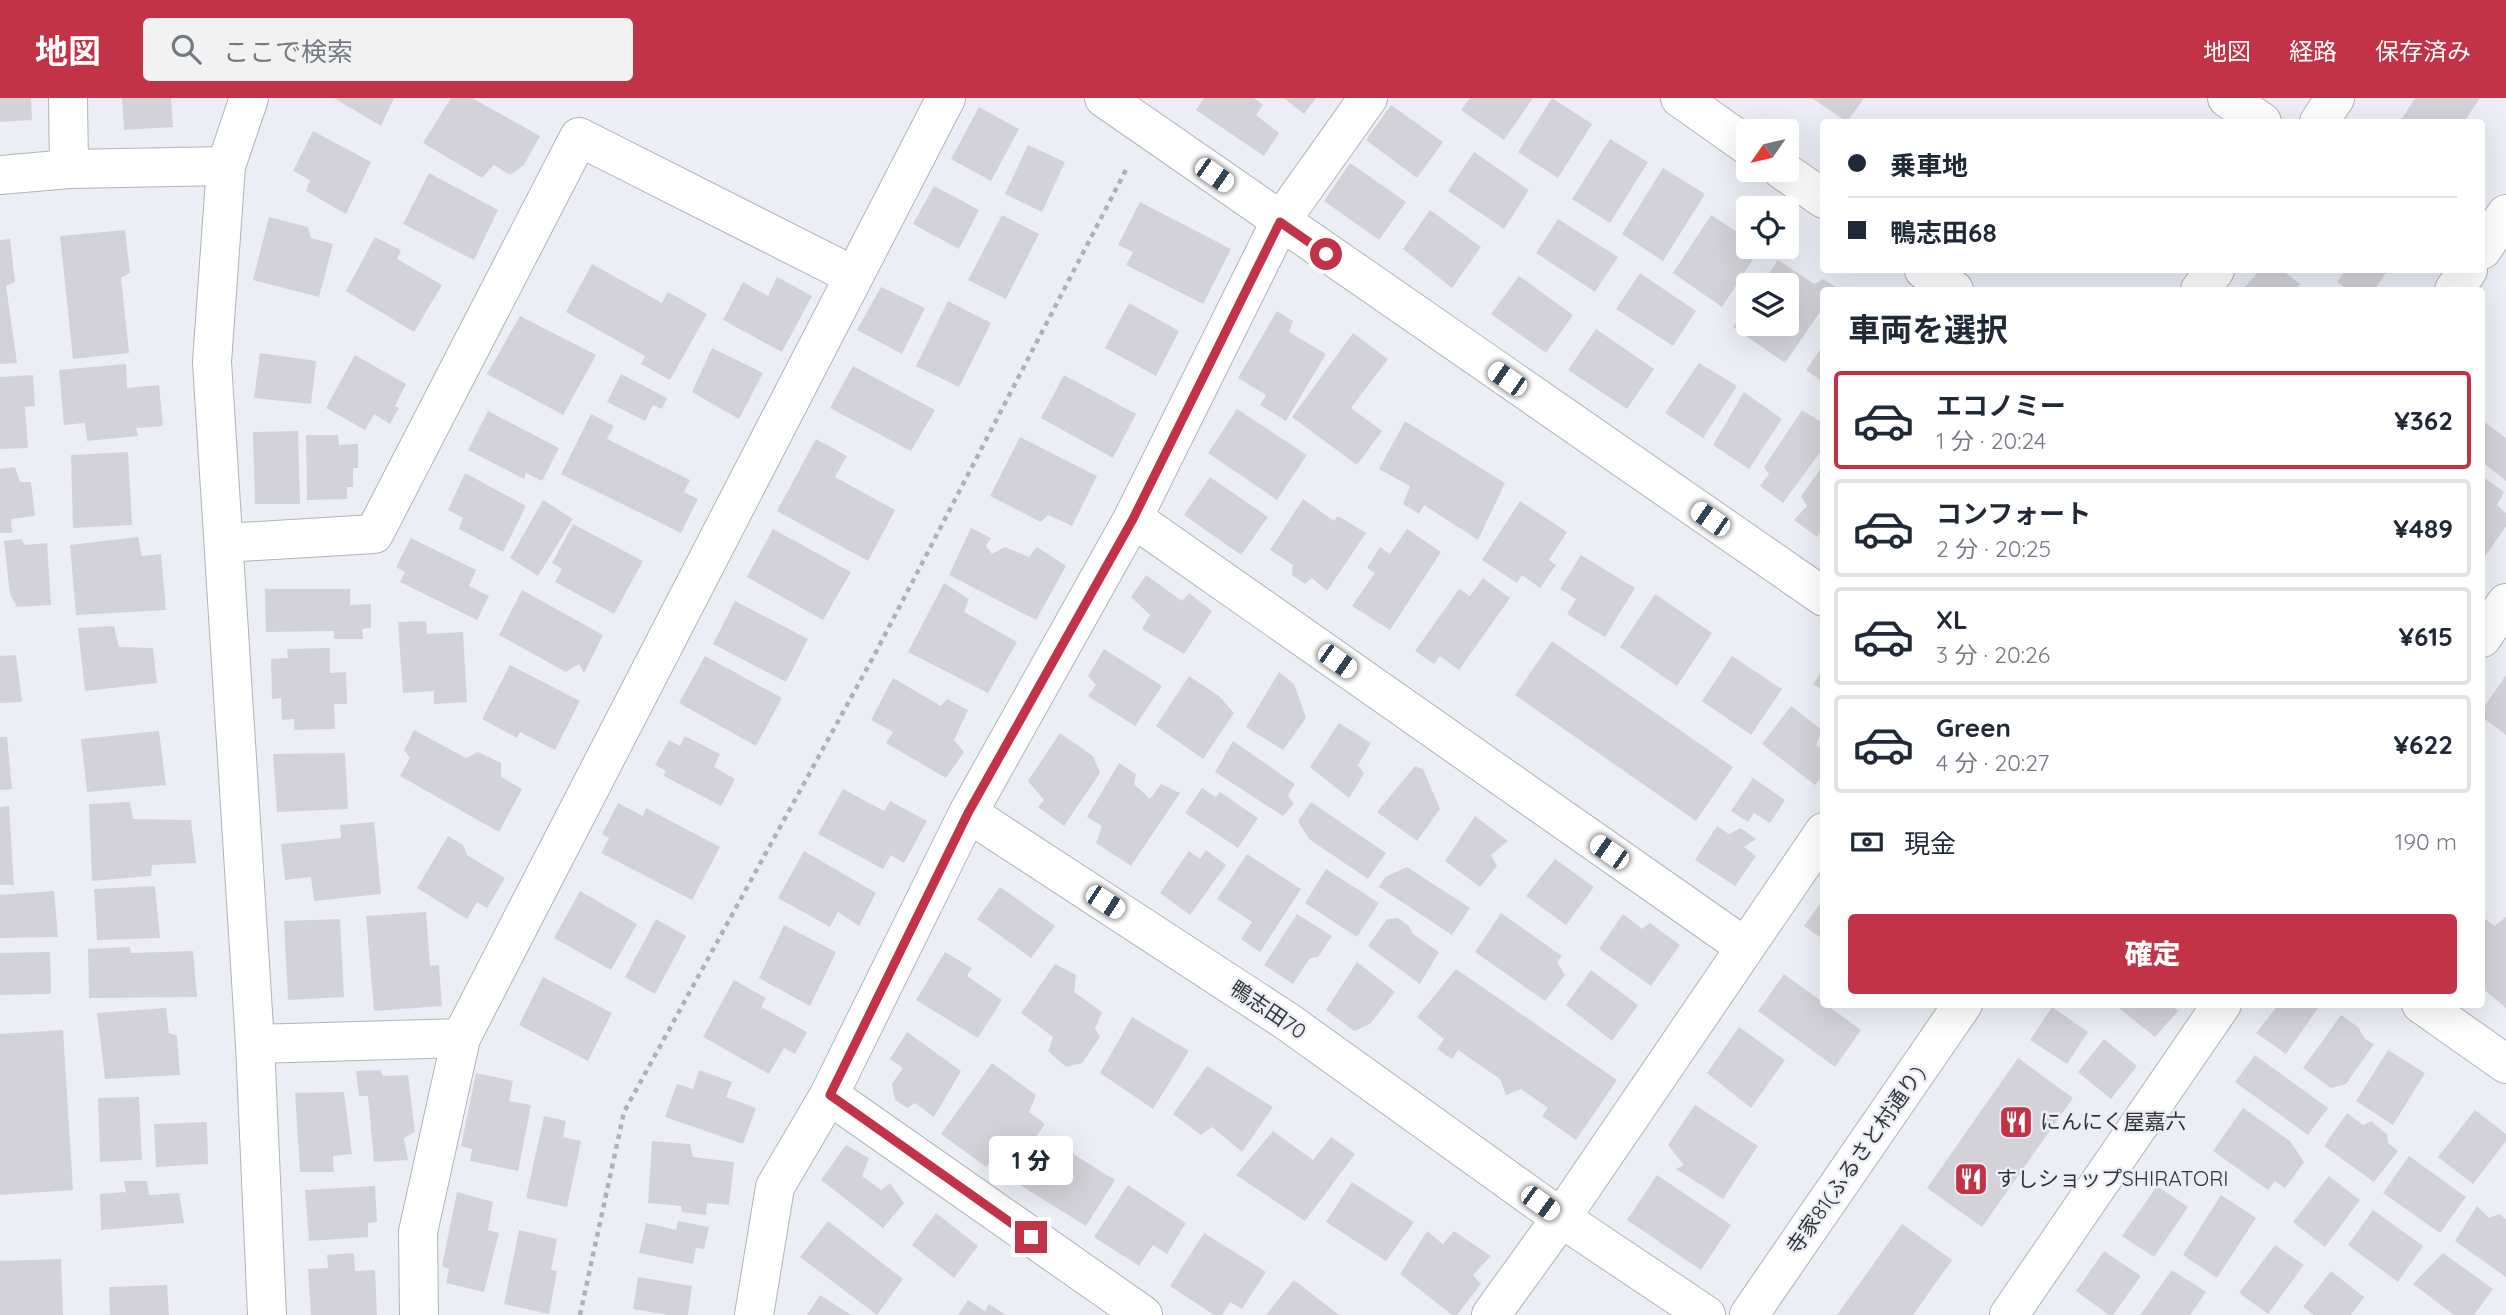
<!DOCTYPE html>
<html lang="ja">
<meta charset="utf-8">
<style>
body{margin:0;font-family:Quicksand,"Noto Sans JP",sans-serif;background:#f2f2f3;color:#1f2937;height:100vh;display:flex;flex-direction:column;font-size:26px;white-space:nowrap}
*{box-sizing:border-box;margin:0}
p{font-size:23px;color:#747a83}
.icon{flex:none;width:38px;height:38px;fill:none;stroke:currentColor;stroke-width:2;stroke-linecap:round;stroke-linejoin:round}
.map{position:relative;flex:1;overflow:hidden}
.side{position:absolute;left:1820px;top:189px;width:665px;height:721px;display:flex;flex-direction:column;background:#fff;border-radius:7px;box-shadow:0 7px 28px #0002}
.side>*{flex:none}
.banner{position:absolute;left:1820px;top:21px;width:665px;height:154px;border-radius:7px;box-shadow:0 7px 28px #0002;display:grid;align-content:center;height:154px;padding:0 28px;background:#fff}
.needle{width:46px;rotate:236deg}
.controls{position:absolute;left:1736px;top:21px;display:grid;gap:14px}
.controls a{display:grid;place-items:center;width:63px;height:63px;border-radius:7px;background:#fff;box-shadow:0 7px 28px #0002;font-size:35px}
.end{position:absolute;width:32px;height:32px;margin:-16px;border:9px solid #c33347;background:#fff;box-shadow:0 0 0 4px #fff}
.from{border-radius:50%}
.bubble{position:absolute;height:49px;border-radius:7px;background:#fff;box-shadow:0 7px 28px #0002;font-size:23px;font-weight:800;line-height:49px;text-align:center}
.car{position:absolute;width:21px;height:42px;margin:-21px -10px;border-radius:9px;box-shadow:0 0 5px 2px #0007;background:linear-gradient(#fff 24%,#345 0 40%,#fff 0 76%,#345 0 86%,#fff 0)}
.banner b{display:flex;align-items:center;gap:24px;height:66px;font-size:26px}
.banner b+b{border-top:2px solid #e0e1e3}
.banner i{width:18px;height:18px;background:#1f2937}
ul{padding:0;list-style:none}
li{display:flex;align-items:center;gap:21px;height:98px;margin:0 14px 10px;padding:0 14px;border:4px solid #e0e1e3;border-radius:7px}
li div{flex:1}
li b{display:block;font-size:26px}
li em{font-style:normal;font-weight:800}
li.on{border-color:#c33347}
li>.icon{width:63px;height:63px;stroke-width:1.5}
h2{padding:0 28px;font-size:32px;line-height:84px}
.pay{display:flex;align-items:center;gap:18px;height:77px;padding:0 28px;font-size:26px}
.pay p{margin-inline-start:auto}
.action{display:flex;gap:14px;margin-top:auto;padding:14px 28px}
.action a{flex:1;height:80px;border-radius:7px;background:#c33347;color:#fff;font-size:28px;font-weight:800;line-height:80px;text-align:center}
header{display:flex;align-items:center;gap:42px;box-sizing:border-box;height:98px;padding:0 35px;background:#c33347;color:#fff}
header strong{font-size:33px}
nav{display:flex;gap:38px;margin-inline-start:auto;font-size:24px}
.search{width:490px;height:63px;background:#f2f2f3;display:flex;align-items:center;gap:18px;box-sizing:border-box;padding:0 24px;border-radius:7px;color:#747a83;font-size:26px}
.map>svg:first-child{display:block}
</style>
<header>
<strong>地図</strong>
<div class="search"><svg class="icon" aria-label="search" viewBox="0 0 24 24"><circle cx="10" cy="10" r="6"/><path d="M15 15l6 6"/></svg>ここで検索</div>
<nav><a>地図</a><a>経路</a><a>保存済み</a></nav>
</header>
<div class="map">
<svg width="2506" height="1217" viewBox="0 0 2506 1217">
<rect width="100%" height="100%" fill="#eceef6"/>
<path fill="#d3d2d9" d="M0,0h31l1,22 -32,2z
M122,0h49l2,29 -49,3z
M334,0h60l-13,28z
M451,0h21l68,38 -16,29 -14,10 -16,-10 -12,13 -59,-35z
M1204,0h50l9,7 -7,10 23,18 -15,23 -68,-46z
M1284,0h32l-12,16z
M1470,0h63l-29,42 -43,-30z
M1552,0l40,26 -34,54 -40,-26z
M1812,0h52l-17,24z
M2415,0h65l-16,24h-59l-4,-2z
M1391,7l52,37 -26,36 -51,-38z
M979,9l40,22 -28,52 -40,-22z
M313,33l58,31 -25,52 -40,-23 4,-11 -17,-9z
M1610,41l38,23 -38,61 -38,-24z
M1028,47l37,17 -23,50 -37,-18z
M1474,54l55,38 -25,39 -56,-38z
M1350,65l56,39 -27,38 -55,-39z
M1663,70l42,26 -42,67 -41,-27z
M429,75l69,37 -24,50 -71,-36z
M934,88l45,24 -20,39 -46,-25z
M1140,104l91,47 -28,55 -77,-39 7,-13 -15,-7z
M1430,112l51,37 -29,41 -49,-39z
M1002,117l37,19 -33,65 -38,-19z
M1711,117l37,24v8h13l-39,60 -49,-34z
M269,119l39,10 3,11 22,6 -14,53 -66,-17z
M1558,121l60,38 -23,35 -59,-39z
M125,132l5,43 -9,5 8,75 -56,6 -13,-123z
M375,139l26,13 -4,9 45,26 -28,47 -68,-41z
M10,141l5,43 -9,4 11,77 -17,1v-124z
M1778,162l36,24 9,-5 13,8 -2,3h-10v16l-39,57 -52,-36 15,-23v20h39v-39h-26z
M592,166l70,39 6,-11 39,22 -37,66 -29,-16 4,-8 -79,-44z
M2260,172h22l18,14 -4,6h-54z
M2346,172h42l-14,20h-25l-12,-8z
M1640,175l56,38 -23,35 -57,-37z
M1519,178l54,39 -27,38 -55,-39z
M777,179l35,19 -30,56 -59,-32 20,-38 25,14z
M881,189l44,21 -23,46 -45,-24z
M948,203l43,22 -32,64 -43,-21z
M1129,205l50,28 -23,45 -51,-28z
M1277,213l16,10 -4,11 37,22 -40,67 -26,-16 6,-10 -28,-17z
M520,218l76,39 -33,60 -76,-41z
M1596,231l58,40 -27,40 -59,-39z
M1353,235l35,26 -37,49 31,23 -25,34 -65,-48z
M1824,246v39l-18,-13z
M712,250l51,25 -24,46 -47,-27z
M260,255l56,8 -5,43 -57,-6z
M355,257l51,29 -11,22 4,2 -9,16 -16,-10 -9,16 -39,-22z
M1699,265l38,23 -34,52 -38,-25z
M126,266l1,24 32,-3 4,41 -27,2 2,8 -51,5 -2,-18 -21,2 -5,-55z
M853,268l82,44 -24,41 -81,-43z
M621,276l46,24 -5,11 -9,-4 -8,16 -38,-19z
M33,277l2,31 -10,1 3,41 -28,1v-72z
M1064,277l72,39 -23,44 -72,-40z
M1744,294l38,27 -33,50 -36,-24z
M1237,311l70,46 -30,45 -69,-47z
M1802,312l22,14v23l-41,56 -23,-17 9,-12 -5,-7z
M488,313l71,37 -17,33 -16,-8 -2,6 -56,-29z
M591,316l23,12 -7,13 83,41 -6,12 14,7 -17,34 -120,-59z
M2482,322l24,18v43l-24,-19z
M1405,323l100,62 -27,57 -54,-35 -5,9 -16,-10 7,-18 -31,-17z
M298,333l2,73h-45l-2,-72z
M306,337h32l1,10 19,-1v24h-5v19h-6v12l-40,1z
M1020,339l77,39 -25,50 -24,-11 -7,7 -51,-26z
M816,341l31,17 -12,21 60,33 -27,51 -91,-50z
M128,354l4,73 -59,3 -2,-73z
M1824,366v62l-7,11 -23,-17 13,-14 -6,-10z
M15,369l5,15h11l4,34 -24,3 1,14h-12v-64z
M465,375l61,33 -23,46 -44,-23 4,-11 -15,-8z
M2482,378l22,16 -7,13 9,8v13l-24,35z
M1210,379l58,40 -27,38 -57,-40z
M1303,401l31,22 4,-5 28,17 -39,58 -15,-13 -7,6 -13,-9 1,-10 -23,-15z
M543,402l30,19 -35,57 -28,-18z
M1520,403l47,31 -18,28 7,5 -16,23 -18,-13 -5,8 -35,-23z
M573,426l70,37 -29,53 -59,-32 7,-13 -10,-6z
M971,430l20,10 -5,8 6,8 13,-7 24,10 8,-10 29,19 -30,54 -87,-45z
M773,431l78,43 -28,48 -76,-43z
M1407,431l34,23 -51,78 -38,-24 23,-33 -8,-5 13,-21 10,7z
M138,439l4,19 19,-2 5,56 -90,5 -6,-70z
M411,440l65,32 -7,16 20,10 -12,24 -77,-38 5,-10 -9,-5z
M21,441l4,6 22,-2 4,62 -34,2 -7,-13 -6,-53z
M1581,457l54,33 -30,49 -38,-23 9,-15 -16,-10z
M1146,477l36,26 7,-8 23,18 -28,43 -42,-25 8,-14 -19,-18z
M1483,480l27,20 -51,72 -19,-14 -6,8 -19,-13 44,-62 11,7z
M944,485l25,16 -5,13 53,30 -29,51 -80,-41z
M265,491h85v16l21,-1v24l-9,1 1,10h-29v-8l-68,1z
M522,492l81,45 -19,38 -5,-9 -13,8 -67,-37z
M1655,496l57,39 -35,53 -57,-39z
M735,503l73,38 -22,43 -73,-38z
M426,523l1,13 36,-2 4,70 -33,2v-13l-31,2 -5,-71z
M114,528l5,21 34,1 4,35 -72,8 -7,-63z
M1552,543l181,126 -37,54 -181,-126z
M330,550v25l16,-1 1,32h-13l1,25 -41,1v-11l-12,1 -1,-22 -9,1 -1,-40 17,-1 -1,-9z
M1104,551l58,37 -27,40 -47,-30 8,-11 -8,-9z
M16,557l6,47 -22,1v-47z
M705,558l77,42 -26,48 -77,-43z
M1732,558l50,33 -31,46 -49,-34z
M510,567l70,36 -25,49 -35,-18 -3,6 -35,-19z
M1824,570v23l-11,-7z
M1279,574l15,12 12,34 -23,32 -37,-23z
M2506,577v60l-24,-18v-7z
M1189,578l30,20 15,17 -31,46 -47,-33z
M893,580l48,28 6,-7 21,11 -14,30 10,12 -18,26 -60,-35 7,-11 -22,-12z
M1791,608l31,24 -6,15 8,5v24l-9,11 -53,-41z
M1339,625l32,20 -13,22 6,9 -15,24 -39,-31z
M414,632l52,28 12,-6 23,11v14l21,12 -23,43 -99,-56 10,-18 -6,-8z
M159,633l7,54 -79,7 -6,-53z
M1060,635l33,23 7,17 -36,53 -26,-19 6,-7 -16,-19z
M685,638l35,18 -6,13 21,12 -14,27 -57,-30 2,-5 -11,-6 14,-25 11,6z
M0,639h7l5,52 -12,1z
M1233,643l62,43 -7,11 6,9 -11,12 -68,-44z
M345,655l3,56 -71,3 -4,-58z
M1119,665l17,11 -2,10 16,15 11,-15 19,9 -49,73 -35,-23 6,-17 -15,-9z
M1415,668l8,3 17,40 -23,32 -40,-29z
M1753,680l32,22 -15,23 -16,-10 -6,9 -17,-11z
M1202,690l14,9 4,-5 38,26 -20,30 -53,-35z
M843,691l41,22 6,-10 37,20 -23,42 -13,-8 -8,14 -65,-35z
M130,704l3,17 58,1 5,43 -44,2 -1,11 -59,5 -3,-77z
M1311,704l75,51 -18,26 -59,-40 -11,-18z
M618,705l25,13 3,-8 74,39 -28,53 -91,-47 8,-15 -7,-4z
M9,708l5,79h-14v-78z
M1475,718l33,25 -17,14 6,11 -17,21 -35,-26z
M374,724l7,72 -67,7 -3,-24 -26,3 -4,-36 60,-6 -1,-13z
M1717,728l12,8 12,-6 15,11 -12,8 12,9 -21,30 -40,-26z
M448,738l15,9 4,10 38,23 -18,30 -10,-6 -10,17 -50,-31z
M1206,752l20,15 -36,50 -30,-22 29,-42 11,8z
M804,753l72,42 -17,33 -21,-14 -8,15 -52,-29z
M1247,756l54,35 -41,63 -19,-13 11,-17 -35,-23z
M1555,761l39,28 -28,38 -40,-29z
M1407,769l63,41 -18,27 -73,-48 6,-10z
M1326,771l53,34 -22,34 -52,-34z
M155,788l5,52 -63,2 -3,-51z
M1000,789l55,39 -24,32 -54,-39z
M54,793l4,46 -58,1v-43z
M580,793l57,33 -26,46 -57,-32z
M1824,800v42l-20,-14z
M426,814l4,54 9,-1 3,41 -68,5 -8,-95z
M1501,815l61,43 -5,6 8,13 -20,26 -70,-49z
M1297,816l35,22 -14,21 -8,1 -17,26 -29,-19z
M1623,816l19,15 8,-6 30,22 -29,41 -52,-37z
M2483,819l11,9 12,-9v91l-24,-20z
M1398,820l11,8 4,8 26,18 -19,32 -52,-38 19,-27z
M340,821l4,78 -56,3 -4,-79z
M656,821l30,17 -31,58 -30,-17z
M784,827l52,27 -26,54 -51,-28z
M130,849l1,6 62,-2 4,46 -108,1 -1,-49z
M50,854l1,42 -51,1v-42z
M945,854l27,16 -5,8 35,24 -24,38 -62,-38z
M1357,864l38,30 -25,32 -16,7 -28,-21z
M1055,866l21,11 -2,17 28,20 -7,17 5,8 -18,26 -16,4 -18,-16 5,-14 -32,-24z
M1456,871l161,111 -41,60 -34,-24 6,-8 -27,-19 -15,6 -6,-16 -42,-29 -6,9 -15,-10 7,-10 -27,-22z
M1591,872l47,35 -26,36 -46,-36z
M1784,876l77,56 -26,37 -77,-56z
M543,879l69,36 -24,48 -69,-36z
M734,882l32,18 -5,9 46,25 -12,22 -11,-6 -15,26 -66,-37z
M2114,906h57l7,7 -23,26z
M2279,906h42l-35,50 -30,-21z
M2052,909l36,25 -21,32 -37,-24z
M166,910l3,25 8,3 3,39 -75,4 -8,-66z
M2341,917l17,12 7,12 9,5 -28,40 -15,4 -28,-20z
M1132,919l57,34 -36,58 -53,-36z
M1739,929l46,33 -34,48 -44,-35z
M63,932l10,160 -73,5v-161z
M907,934l54,39 -27,46 -19,-14 -8,5 -12,-8 -3,-16 11,-16 -13,-9z
M2104,941l33,27 -26,33 -33,-27z
M2388,952l37,23 -32,52 -37,-24z
M2255,957l73,53 -20,27 -73,-53z
M2018,960l55,40 -91,129 -55,-39z
M992,965l44,32 -7,17 16,12 -20,29 -19,-13 -20,27 -45,-33z
M1207,968l66,41 -31,45 -30,-25 -11,8 -28,-21z
M380,972l3,6 25,-1 7,57 -11,6 4,22 -34,2 -6,-66h-9l-3,-25z
M699,972l33,12 -6,15 30,11 -13,36 -78,-27 12,-33 16,5z
M476,975l37,8 -4,20 22,4 -13,66 -48,-10 2,-12 -11,-3z
M344,994l8,62 -19,2 1,16h-34l-5,-79z
M139,999l3,63 -42,2 -2,-64z
M1695,1007l63,41 -35,53 -47,-30 8,-4 -16,-20z
M2243,1010l47,33 14,21 -19,26 -10,-7 -7,9 -55,-39z
M2475,1012l31,24v7l-33,43 -35,-27z
M2347,1015l16,12 8,-4 16,13 1,9 10,8 -24,31 -50,-36z
M544,1018l22,5 -3,16 18,4 -14,66 -41,-9z
M207,1024l1,42 -52,3 -2,-43z
M1273,1033l40,29 18,-23 24,17 -50,67 -69,-46z
M1049,1041l66,41 -29,46 -66,-41z
M652,1043l38,3 3,13 41,5 -5,43 -22,-2 -1,12 -24,-3 -1,-6 -33,-3z
M846,1047l23,13 -7,18 19,14 9,-7 14,20 -21,25 -62,-48z
M2409,1058l57,41 -26,36 -57,-40z
M1657,1077l74,50 -30,45 -74,-50z
M2329,1078l31,24 -35,47 -32,-25z
M124,1083h23l2,14 30,-2 5,30 -83,7 -1,-36 26,-2z
M1352,1084l62,40 -28,39 -60,-39z
M1128,1087l58,38 -19,31 -14,-9 -14,21 -45,-29z
M375,1088l2,36 -9,1v14l-59,4 -4,-51z
M2157,1088l31,21 -34,50 -32,-21z
M457,1094l36,10 -5,28 11,3 -15,59 -38,-9 3,-14 -7,-3z
M2221,1097l35,23 -39,60 -34,-23z
M2477,1108l12,12 10,-4 7,5v58l-51,-36z
M2373,1112l50,36 -25,36 -50,-37z
M936,1115l42,33 -24,32 -42,-33z
M678,1123l31,6 -5,22 -8,-1 -3,16 -54,-11 7,-30 30,7z
M828,1123l75,58 -26,36 -77,-58z
M1902,1126l50,36 -39,55h-76z
M519,1132l38,9 -6,31 6,1 -8,43 -45,-10z
M1427,1133l16,13 11,-13 37,25 -18,19 8,9 -24,31h-5l-52,-41z
M1204,1135l62,39 -24,37 -12,-7 -8,13h-8l-44,-29z
M2275,1147l29,20 -36,49 -29,-21z
M2104,1153l37,25 -28,39h-4l-33,-24z
M354,1155l1,18 20,-1 2,45h-66l-3,-46 20,-1 -1,-13z
M2443,1155l50,36 -19,26h-20l-41,-31z
M61,1161l2,56h-63v-54z
M2172,1172l34,22 -16,23h-50z
M2331,1173l33,26 -13,18h-37l-11,-8z
M638,1179l54,9 -4,29h-19l-36,-6z
M1294,1182l45,35h-73z
M167,1187l2,30h-59l-1,-28z
M820,1197l31,20h-44z
M968,1202l17,11 4,-7 17,11h-48z"/>
<g fill="none" stroke-linecap="round" stroke-linejoin="round">
<g stroke="#b1b3ba" stroke-width="40">
<path id="street" d="M68,0l1,71
M1680,0l68,48
M2227,0l35,24
M2319,24l16,-24
M1782,72l42,29
M0,77l69,-6 157,-3
M1924,172l30,20
M2200,192l15,-20
M1133,420l612,429
M224,445l150,-9 205,-397 275,139
M2482,540l24,-35
M968,715l320,209 273,196 145,97
M255,946l206,-6
M829,997l314,220
M419,1217l-1,-83 43,-194 485,-940
M754,1217l21,-128 54,-92 139,-282 165,-295 147,-296 88,-124
M1491,1217l70,-97 263,-386
M2009,1217l213,-311"/>
</g>
<g stroke="#b1b3ba" stroke-width="40">
<path id="secondary" d="M249,0l-23,68 -14,196 43,682 12,271
M1104,0l720,499
M2482,152l24,-36
M2454,192l14,-20
M2421,906l85,60
M1749,1217l214,-311"/>
</g>
<path stroke="#afb1b7" stroke-width="4.5" stroke-dasharray="5 5" stroke-linecap="butt" d="M580,1217l44,-203 252,-460 252,-486"/>
<use href="#street" stroke="#fff" stroke-width="38"/>
<use href="#secondary" stroke="#fff" stroke-width="38"/>
</g>
<g fill="none" stroke-linecap="round" stroke-linejoin="round">
<path stroke="#c33347" stroke-width="9" d="M1031,1139l-201,-142 138,-282 165,-294 147,-297 46,32"/>
</g>
<defs>
<g id="restaurant-square" transform="scale(1.75)"><rect x="-9" y="-9" width="18" height="18" rx="4" fill="#c33347" stroke="#eceef6"/><path d="M-5-6h1v4h1v-4h1v4h1v-4h1v5L-1.5 .5V6h-2V.5L-5-1ZM5-6V6H3V1.5H1.5Q1.5-4 5-6Z" fill="#fff"/></g>
</defs>
<g fill-rule="evenodd">
<use href="#restaurant-square" x="2016" y="1024"/>
<use href="#restaurant-square" x="1971" y="1081"/>
</g>
<g text-anchor="middle" stroke-width="5" stroke-linejoin="round" paint-order="stroke">
<g font-size="21" fill="#333437" stroke="#eceef6">
<text transform="translate(1268 912) rotate(34)" y="7">鴨志田70</text>
<text transform="translate(1856 1062) rotate(-55)" y="7">寺家81(ふるさと村通り)</text>
</g>
<g font-size="21" fill="#333437" stroke="#eceef6" text-anchor="start">
<text x="2040" y="1031">にんにく屋嘉六</text>
<text x="1996" y="1088">すしショップSHIRATORI</text>
</g>
</g>
</svg>
<div class="controls">
<a><svg class="needle" viewBox="-14 -14 28 28"><path d="M0-13l5 13h-10z" fill="#e53935"/><path d="M0 13l5-13h-10z" fill="#747a83"/></svg></a>
<a><svg class="icon" aria-label="locate" viewBox="0 0 24 24"><circle cx="12" cy="12" r="6"/><path d="M12 2v4M12 18v4M2 12h4M18 12h4"/></svg></a>
<a><svg class="icon" aria-label="layers" viewBox="0 0 24 24"><path d="M12 4l9 5-9 5-9-5zM3 14l9 5 9-5"/></svg></a>
</div>
<i class="end from" style="left:1326px;top:156px"></i>
<i class="end" style="left:1031px;top:1139px"></i>
<div class="bubble" style="left:989px;top:1038px;width:84px">1 分</div>
<i class="car" style="left:1214px;top:77px;rotate:125deg"></i>
<i class="car" style="left:1507px;top:281px;rotate:305deg"></i>
<i class="car" style="left:1710px;top:421px;rotate:305deg"></i>
<i class="car" style="left:1337px;top:563px;rotate:125deg"></i>
<i class="car" style="left:1609px;top:754px;rotate:305deg"></i>
<i class="car" style="left:1105px;top:804px;rotate:123deg"></i>
<i class="car" style="left:1540px;top:1105px;rotate:126deg"></i>
<div class="banner">
<b><i class="from"></i>乗車地</b>
<b><i></i>鴨志田68</b>
</div>
<section class="side">
<h2>車両を選択</h2>
<ul>
<li class="on"><svg class="icon" aria-label="car" viewBox="0 0 24 24"><path d="M5 17H2v-5l4-1 3-4h7l3 4 3 1v5h-3M9 17h6M6 11h13"/><circle cx="7" cy="17" r="2"/><circle cx="17" cy="17" r="2"/></svg><div><b>エコノミー</b><p>1 分 · 20:24</p></div><em>¥362</em></li>
<li><svg class="icon" aria-label="car" viewBox="0 0 24 24"><path d="M5 17H2v-5l4-1 3-4h7l3 4 3 1v5h-3M9 17h6M6 11h13"/><circle cx="7" cy="17" r="2"/><circle cx="17" cy="17" r="2"/></svg><div><b>コンフォート</b><p>2 分 · 20:25</p></div><em>¥489</em></li>
<li><svg class="icon" aria-label="car" viewBox="0 0 24 24"><path d="M5 17H2v-5l4-1 3-4h7l3 4 3 1v5h-3M9 17h6M6 11h13"/><circle cx="7" cy="17" r="2"/><circle cx="17" cy="17" r="2"/></svg><div><b>XL</b><p>3 分 · 20:26</p></div><em>¥615</em></li>
<li><svg class="icon" aria-label="car" viewBox="0 0 24 24"><path d="M5 17H2v-5l4-1 3-4h7l3 4 3 1v5h-3M9 17h6M6 11h13"/><circle cx="7" cy="17" r="2"/><circle cx="17" cy="17" r="2"/></svg><div><b>Green</b><p>4 分 · 20:27</p></div><em>¥622</em></li>
</ul>
<div class="pay"><svg class="icon" aria-label="cash" viewBox="0 0 24 24"><path d="M3 7h18v10H3z"/><circle cx="12" cy="12" r="2"/></svg>現金<p>190 m</p></div>
<div class="action"><a>確定</a></div>
</section>
</div>
